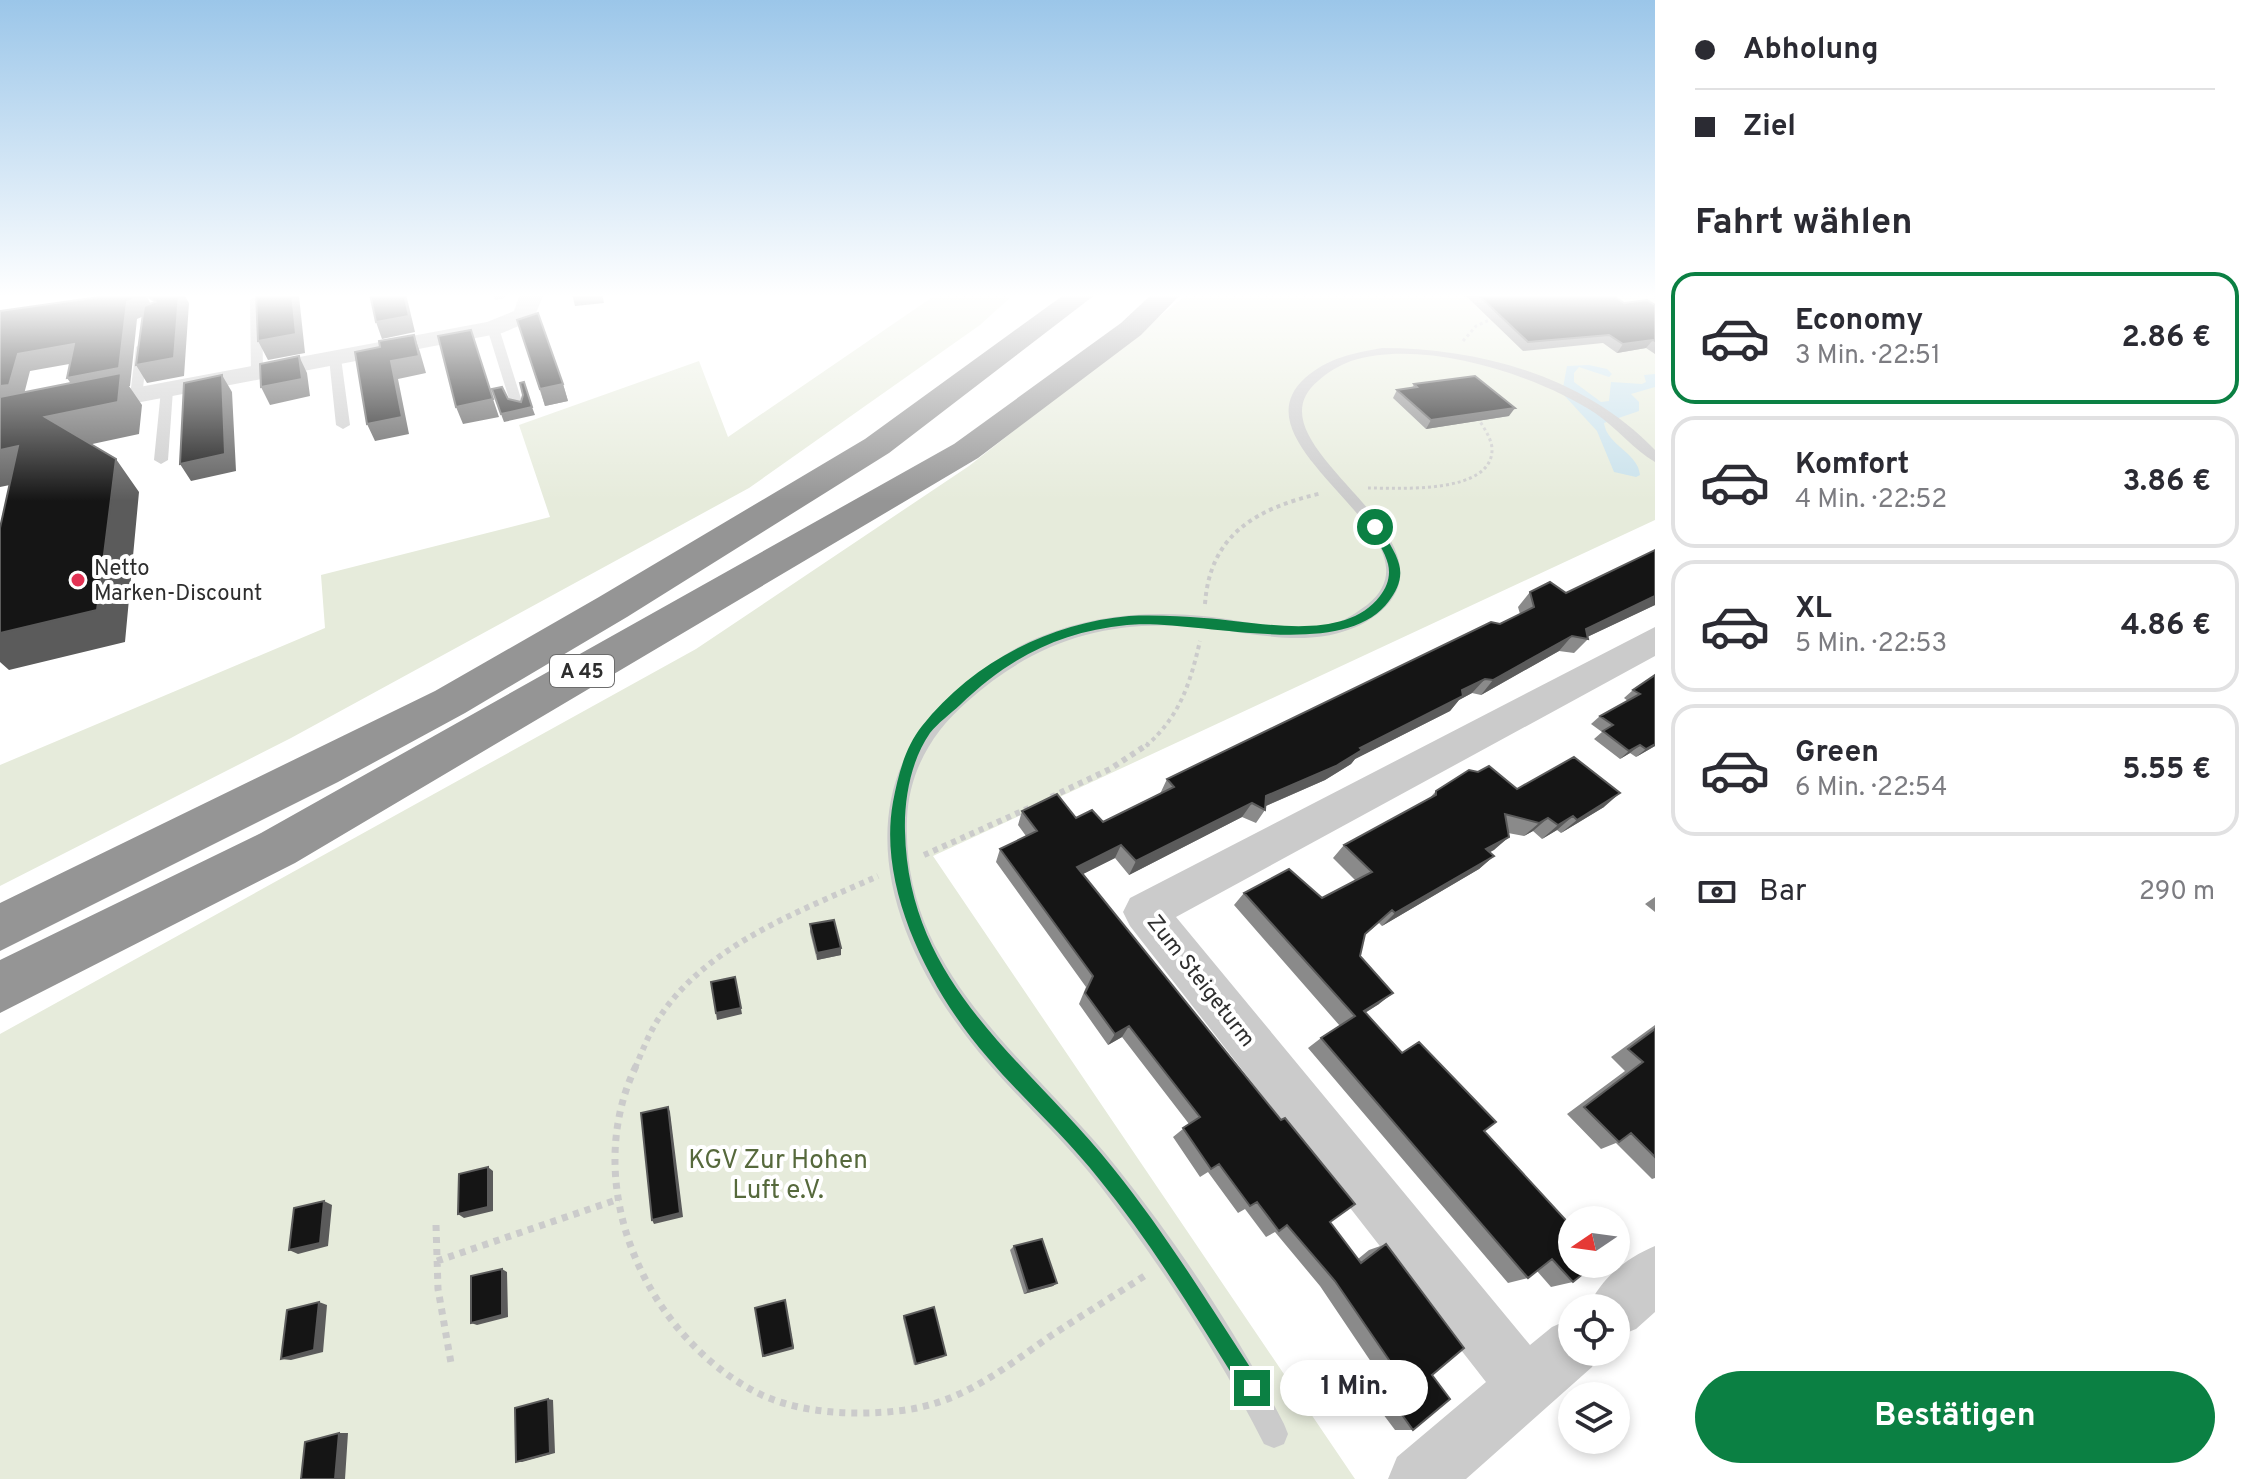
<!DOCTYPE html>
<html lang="de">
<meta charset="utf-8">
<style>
body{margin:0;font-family:Overpass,sans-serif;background:#f7f7f7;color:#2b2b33;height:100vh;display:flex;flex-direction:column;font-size:30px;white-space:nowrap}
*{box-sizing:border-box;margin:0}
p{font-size:26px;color:#7c7c81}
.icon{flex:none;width:44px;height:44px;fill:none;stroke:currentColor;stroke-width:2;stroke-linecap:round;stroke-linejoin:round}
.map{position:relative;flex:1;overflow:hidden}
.panel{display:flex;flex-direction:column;background:#fff;width:600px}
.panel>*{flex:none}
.hud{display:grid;align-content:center;height:176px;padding:0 40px;background:#fff}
.needle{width:52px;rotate:257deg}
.buttons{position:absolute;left:1558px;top:1206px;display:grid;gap:16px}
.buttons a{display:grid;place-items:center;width:72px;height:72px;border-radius:50%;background:#fff;box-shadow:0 4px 12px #0003;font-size:40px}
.end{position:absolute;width:36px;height:36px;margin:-18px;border:10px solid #0b8043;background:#fff;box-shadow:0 0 0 4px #fff}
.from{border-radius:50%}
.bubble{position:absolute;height:56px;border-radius:28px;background:#fff;box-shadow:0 4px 12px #0003;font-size:26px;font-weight:700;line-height:56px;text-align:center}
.hud b{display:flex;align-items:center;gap:28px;height:76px;font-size:30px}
.hud b+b{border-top:2px solid #e1e1e2}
.hud i{width:20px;height:20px;background:#2b2b33}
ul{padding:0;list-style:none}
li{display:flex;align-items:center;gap:24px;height:132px;margin:0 16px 12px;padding:0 24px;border:4px solid #e1e1e2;border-radius:24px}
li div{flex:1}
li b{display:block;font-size:30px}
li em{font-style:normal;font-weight:700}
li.current{border-color:#0b8043}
li>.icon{width:72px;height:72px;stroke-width:1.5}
h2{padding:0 40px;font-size:36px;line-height:96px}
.pay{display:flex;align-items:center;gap:20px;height:88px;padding:0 40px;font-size:30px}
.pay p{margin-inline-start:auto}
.cta{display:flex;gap:16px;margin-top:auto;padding:16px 40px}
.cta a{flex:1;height:92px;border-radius:48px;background:#0b8043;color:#fff;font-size:32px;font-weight:700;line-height:92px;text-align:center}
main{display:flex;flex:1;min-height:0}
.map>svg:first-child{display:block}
</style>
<main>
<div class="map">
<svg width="1655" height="1479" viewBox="0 0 1655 1479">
<rect width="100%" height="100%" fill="#fff"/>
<path fill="#e6ebdb" d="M937,294h77l-34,31 -231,163 -458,250 -291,148v-121l325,-137 -4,-53 229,-58 -31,-92 180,-64 29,76z
M1188,294h467v226l-722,336 422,623h-1355v-445l696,-385 273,-183z"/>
<path fill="#c8e1eb" d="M1589,365l18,4 5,5 -3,3 -30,-10 -5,6v9l27,20 8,-1 2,-19 31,2 4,-2 -2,-7 11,-1v13l-24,7 8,8v9l-35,12c3,23 34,29 36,52l-4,2 -22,-5 -17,-41 -35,-38 5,-27z"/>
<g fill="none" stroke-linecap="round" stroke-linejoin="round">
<path stroke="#cbcbcb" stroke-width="3" stroke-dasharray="3 3" stroke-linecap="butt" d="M1463,341l13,-15 20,-9
M1368,488c30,0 126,7 124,-40 -1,-11 -10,-23 -16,-33"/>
<path stroke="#cbcbcb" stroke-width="4" stroke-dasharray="4 4" stroke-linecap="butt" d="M1205,604c5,-71 53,-96 117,-111
M1146,746c34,-30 44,-62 54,-105"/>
<path stroke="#cbcbcb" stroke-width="6" stroke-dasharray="5 5" stroke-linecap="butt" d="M1051,797l59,-28 38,-25
M924,855l107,-48
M635,1068c7,-16 14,-35 24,-50 48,-74 142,-107 219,-142"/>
<path stroke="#cbcbcb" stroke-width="7" stroke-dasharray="6 6" stroke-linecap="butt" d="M636,1066c-56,116 6,262 114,323 42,24 100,27 147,22 63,-6 106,-42 155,-76 32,-21 65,-41 97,-62
M436,1225l2,64 13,74
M437,1261l182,-62"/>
<path fill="#cbcbcb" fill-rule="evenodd" d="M493,294h11l1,4 -10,2z
M256,297l6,3 1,73 -6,4 -6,-4 -1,-73z
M489,326l10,2 24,77 -1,3 -11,-3 -24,-77z
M142,343l6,4 -6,49 -6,4 -6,-4 6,-49z
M1382,348c99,0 203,29 273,102v12c-21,-12 -39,-35 -60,-49 -60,-39 -173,-75 -244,-52 -13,5 -23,11 -33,20 -68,57 104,135 80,206 -7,20 -29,36 -50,43 -44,16 -90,4 -135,-1 -96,-12 -172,7 -245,72 -36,31 -59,70 -61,118 -6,157 125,241 211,350 64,80 119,165 166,255l4,10 -4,10 -10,4 -10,-4c-46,-91 -101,-176 -163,-257 -41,-53 -94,-97 -135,-151 -82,-107 -123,-250 -6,-348 23,-20 49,-38 77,-50 56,-24 116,-28 175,-21 40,5 86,18 126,5 11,-4 19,-10 29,-17 84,-67 -139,-157 -62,-227 23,-20 48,-25 77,-30z
M335,354l6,4 9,67 -7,4 -7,-4 -7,-67z
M167,386l6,4 -5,70 -7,4 -7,-4 7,-70z"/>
<path fill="#cbcbcb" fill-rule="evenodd" d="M520,294h24l-11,26 -31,13 -502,96v-16l487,-91 27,-11z
M1655,627v29l-479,261 354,428 22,-18 20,-9v34h27l-7,15 -126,112h-78l9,-22 89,-75 -356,-456 -7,-14 7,-14z
M1655,1246v66l-19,17 -20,8v-29h-28c12,-29 38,-50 67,-62z"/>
<path fill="#959595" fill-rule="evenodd" d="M1065,294h31l-207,159 -262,164 -162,96 -127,69 -338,169v-48l435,-212 164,-94 266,-158z
M1152,294h29l-40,41 -163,123 -683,405 -295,150v-53l261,-127 693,-389 167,-121z"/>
</g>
<path fill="#8a8a8a" d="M1464,294h103l3,2 54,7 31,2v49l-9,-6 -29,5 -14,-10 -80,8z
M517,320l46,64 5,17 -23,5z
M1414,384l95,32 -83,13 -33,-31 4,-8 15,-2z
M1530,592l36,1 89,12 -68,32 1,2 -14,14 -15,-2 -78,44 -9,-2 -13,7 -9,11 -95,48 -4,5 -26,16 -59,26 -1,4 -9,13 -14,-6 -113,58 -14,-17 -32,16 247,348 28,37 11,-9 17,-6 46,131 -19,55h-18l-18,-24 15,-13 -72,-107 -45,-54 -9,5 -21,-28 -7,4 -30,-41 -8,5 -27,-40 16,-13 -67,-87 -14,8 -29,-41 7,-17 -90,-125 4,-13 26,-13 -8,-11 4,-14 81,11 57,-28 7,-15 353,-165 -2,-7z
M1655,675v71l-19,11 -6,-4 -10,6 -26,-20 8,-7 -11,-8 9,-8 28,-15 -4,-3 9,-8z
M1517,789l87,18 -43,26 -4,-3 -15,9 -9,-8 -9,5 -16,-3 1,4 -19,15 4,4 -15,13 -97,57 -3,-3 -14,12 -5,21 19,48 -14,9 37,40 82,78 89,151 -22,5 -14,-16 -9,7 -20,5 -200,-235 13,-10 19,-12 -106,-121 10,-12 78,5 34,-17 -23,-23 11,-13 85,-46 7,-8z
M1655,897v15l-10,-8z
M810,924l31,24v7l-24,5 -7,-28z
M1655,1025v153l-3,1 -36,-36 -15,6 -34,-35 58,-43 -14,-14z
M1014,1246l43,37 -4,3 -29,8 -14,-44z
M904,1316l40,41 -30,8 -11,-47z"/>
<path fill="#5b5b5b" d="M145,294l10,17 -18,8 -7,67h-1l13,19 -3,29 -70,15 -24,-32 34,-22 -12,-17 60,-76z
M179,294h5l5,9 -5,73 -37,7 -11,-18z
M292,294h12l-5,2 6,57 -37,7 -10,-19z
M404,294h2l9,38 -33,7 -6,-17z
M572,294h30l2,9 -29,3z
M414,335l6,17 6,21 -28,6 11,55 -34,7 -8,-17 24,-63z
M1653,340l-7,8 -29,5 6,-9z
M74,344l12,17 -56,10 -8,31 -22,4v-20l18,-32z
M299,356l8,17 3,23 -40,9 -9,-18z
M222,375l10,17 4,79 -45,10 -11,-17z
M563,384l5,17 -23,5 -5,-17z
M493,399l6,18 -36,7 -7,-17z
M532,407l3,8 -31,7 -3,-8z
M1515,408l-6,8 -83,13 5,-9z
M18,446l26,32 -44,9v-37z
M116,459l23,33 -14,150 -116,28 -9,-8v-29z
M1655,596v9l-70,33 1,-9z
M1572,636l-13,15 -78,44 12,-15z
M1485,679l-13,14 -13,7 -9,11 -95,48 -4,5 -26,16 -64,28 5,-12 94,-48 102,-58z
M1655,744v2l-19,11 10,-8z
M1640,745l-10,8 -10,6 9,-8z
M1620,793l-16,14 -43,26 16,-13z
M1252,803l-10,14 -113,58 7,-14z
M1573,816l-16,14 -15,9 16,-14z
M1548,818l-15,13 -9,5 15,-13z
M1509,837l-15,13 -22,12 14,-13z
M1121,845l-6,13 -44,22 6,-13z
M1494,856l-15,13 -97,57 13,-13z
M841,948v7l-24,5v-7z
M735,977l7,37 -25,6 -1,-7z
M1393,993l-14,11 -29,18 14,-11z
M1129,1026l-7,11 -14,8 7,-11z
M668,1107l2,5 13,105 -29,7 -2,-4z
M488,1167l5,4v40l-29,7 -6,-4z
M324,1201l8,4 -4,41 -30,8 -9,-4z
M502,1269l5,3 1,45 -31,8 -6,-2z
M1057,1283l-4,3 -29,8 4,-3z
M785,1300l9,49 -30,8 -1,-1z
M319,1302l8,3 -4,47 -32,8 -10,-1z
M548,1399l5,1 2,53 -33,9h-6z
M339,1433h9l-3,46h-10z"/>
<path fill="#151515" stroke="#5b5b5b" stroke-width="2" d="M120,294h59l-5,64 -38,7 8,-59 11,-4 -10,-8 -18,8 -8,66 -52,10 7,-34 -56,10 -9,31 -9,1v-75z
M256,294h36l4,40 -38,7z
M370,294h34l5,22 -33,6z
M1477,294h90l3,2 11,-2h30l13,9 23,-3 8,5v36l-2,-1 -30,4 -14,-9 -81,7z
M538,313l25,71 -23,5 -23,-69z
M471,330l22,69 -37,8 -18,-71z
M414,335l5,21 -28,5 11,56 -35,7 -12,-72 25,-5 -1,-6z
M299,356l3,23 -41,8 -1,-23z
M121,373l-3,29 -73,15 71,42 -19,151 -97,23v-105l18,-82 -18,4v-53z
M222,375l3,79 -45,10 4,-81z
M1475,376l40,32 -84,12 -34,-30 20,-3 -3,-3z
M524,382l8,25 -31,7 -9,-25 10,-2 6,12 13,3 2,-7 -3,-12z
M1655,550v46l-69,33 2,10 -16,-3 -79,44 -8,-1 -23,11 1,6 -103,52 2,2 -26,16 -70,30 -1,14 -13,-7 -116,58 -15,-16 -44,22 204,253 4,-2 70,86 -25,18 31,41 25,-19 78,104 -32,27 18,24 -37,31 -18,-25 16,-13 -76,-111 -48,-56 -8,6 -22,-29 -7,4 -31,-42 -8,5 -28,-41 17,-11 -71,-91 -14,8 -30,-41 8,-17 -93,-127 37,-18 -15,-20 35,-17 19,24 16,-8 11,12 71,-35 -7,-8 324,-157 9,2 34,-17 -4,-15 20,-10 16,11z
M1655,675v69l-9,5 -6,-4 -11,6 -26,-20 10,-6 -13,-9 40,-22 -7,-4z
M1574,757l46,36 -43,27 -4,-4 -15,9 -10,-7 -9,5 -34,-9 4,23 -23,12 8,7 -99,57 -3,-3 -27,24 -5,22 33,37 -29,18 38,42 17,-11 77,80 -12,9 88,96v37h23l-22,18 -21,-23 -24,19 -207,-240 34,-22 -111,-123 45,-24 33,29 50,-26 -28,-27 92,-50v-4l33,-21 9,2 11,-6 28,23z
M834,920l7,28 -24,5 -7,-29z
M735,977l6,31 -25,5 -5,-31z
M1655,1029v128l-24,-24 -12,9 -35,-35 59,-45 -15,-13z
M668,1107l12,106 -28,7 -11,-107z
M488,1167v40l-30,7 1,-40z
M324,1201l-4,42 -31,7 5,-42z
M1042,1239l15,44 -29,8 -14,-45z
M502,1269v46l-31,8v-47z
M785,1300l8,47 -30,9 -8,-48z
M319,1302l-5,48 -33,9 6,-49z
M934,1307l12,48 -30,9 -12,-48z
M548,1399l2,54 -34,9 -1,-54z
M339,1433l-4,46h-34l4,-37z"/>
<linearGradient id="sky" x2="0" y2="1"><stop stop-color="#9bc6e9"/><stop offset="0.59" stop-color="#fff"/><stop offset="1" stop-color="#fff" stop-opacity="0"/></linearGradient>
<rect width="1655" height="501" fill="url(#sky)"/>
<path fill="#0b8043" d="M1375,524l6,3c5,12 15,25 18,37 4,14 -2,26 -10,37 -46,63 -194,17 -262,24 -69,7 -118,33 -167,80 -10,9 -22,18 -30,28 -19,27 -26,66 -25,98 3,155 122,229 208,337 54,67 99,141 146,213l3,7 -3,7 -7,3 -7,-3c-46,-73 -91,-149 -146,-216 -34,-43 -76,-80 -111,-121 -57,-65 -111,-169 -95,-256 5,-26 12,-55 29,-76 50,-63 127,-103 207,-110 24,-1 51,0 75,2 51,3 140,26 176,-22 7,-9 11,-20 8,-32 -3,-12 -12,-25 -18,-37z"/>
<circle fill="#e23253" stroke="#fff" stroke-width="3" cx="78" cy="580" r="8"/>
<g text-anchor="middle" stroke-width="8" stroke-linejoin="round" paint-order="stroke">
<rect fill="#fff" stroke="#6d6d6d" stroke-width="2" x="550" y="655" width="64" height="32" rx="6"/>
<g font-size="20" font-weight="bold" fill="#2e2e2e">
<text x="582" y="678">A 45</text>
</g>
<g font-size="22" fill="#2e2e2e" stroke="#fff" text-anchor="start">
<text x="94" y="575">Netto<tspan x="94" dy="25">Marken-Discount</tspan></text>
</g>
<g font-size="22" fill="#2e2e2e" stroke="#fff">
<text transform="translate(1202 980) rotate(52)" y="8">Zum Steigeturm</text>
</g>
<g font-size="26" fill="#56693c" stroke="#fff">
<text x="778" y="1168">KGV Zur Hohen<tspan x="778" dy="30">Luft e.V.</tspan></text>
</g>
</g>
</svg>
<div class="buttons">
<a><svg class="needle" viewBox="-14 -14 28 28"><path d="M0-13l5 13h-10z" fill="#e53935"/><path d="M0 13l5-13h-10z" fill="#7c7c81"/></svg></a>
<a><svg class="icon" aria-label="locate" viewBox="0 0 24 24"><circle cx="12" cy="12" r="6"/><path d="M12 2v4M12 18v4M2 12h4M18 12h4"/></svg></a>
<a><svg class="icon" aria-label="layers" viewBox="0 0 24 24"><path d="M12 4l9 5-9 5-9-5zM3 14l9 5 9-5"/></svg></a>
</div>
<i class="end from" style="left:1375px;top:527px"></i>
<i class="end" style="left:1252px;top:1388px"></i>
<div class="bubble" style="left:1280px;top:1360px;width:148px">1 Min.</div>
</div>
<section class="panel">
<div class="hud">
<b><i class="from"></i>Abholung</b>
<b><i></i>Ziel</b>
</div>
<h2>Fahrt wählen</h2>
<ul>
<li class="current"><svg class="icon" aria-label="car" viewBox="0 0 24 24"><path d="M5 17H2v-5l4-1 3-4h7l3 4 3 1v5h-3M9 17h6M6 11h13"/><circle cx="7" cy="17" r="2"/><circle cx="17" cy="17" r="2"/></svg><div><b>Economy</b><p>3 Min. · 22:51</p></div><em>2.86 €</em></li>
<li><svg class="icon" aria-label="car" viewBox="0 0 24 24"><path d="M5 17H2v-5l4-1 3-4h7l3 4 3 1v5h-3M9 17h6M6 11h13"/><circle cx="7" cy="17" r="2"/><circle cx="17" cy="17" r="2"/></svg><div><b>Komfort</b><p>4 Min. · 22:52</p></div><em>3.86 €</em></li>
<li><svg class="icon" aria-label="car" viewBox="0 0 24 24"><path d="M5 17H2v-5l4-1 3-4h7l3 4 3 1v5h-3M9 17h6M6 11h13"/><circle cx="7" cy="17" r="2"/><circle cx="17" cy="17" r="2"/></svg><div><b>XL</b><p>5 Min. · 22:53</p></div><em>4.86 €</em></li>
<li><svg class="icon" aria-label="car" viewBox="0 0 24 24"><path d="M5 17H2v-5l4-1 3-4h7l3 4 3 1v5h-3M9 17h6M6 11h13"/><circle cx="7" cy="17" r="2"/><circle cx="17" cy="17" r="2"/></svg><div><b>Green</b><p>6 Min. · 22:54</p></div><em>5.55 €</em></li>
</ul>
<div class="pay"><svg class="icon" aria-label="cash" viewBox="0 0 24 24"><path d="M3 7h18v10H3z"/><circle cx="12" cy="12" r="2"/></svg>Bar<p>290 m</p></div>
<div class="cta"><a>Bestätigen</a></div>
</section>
</main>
